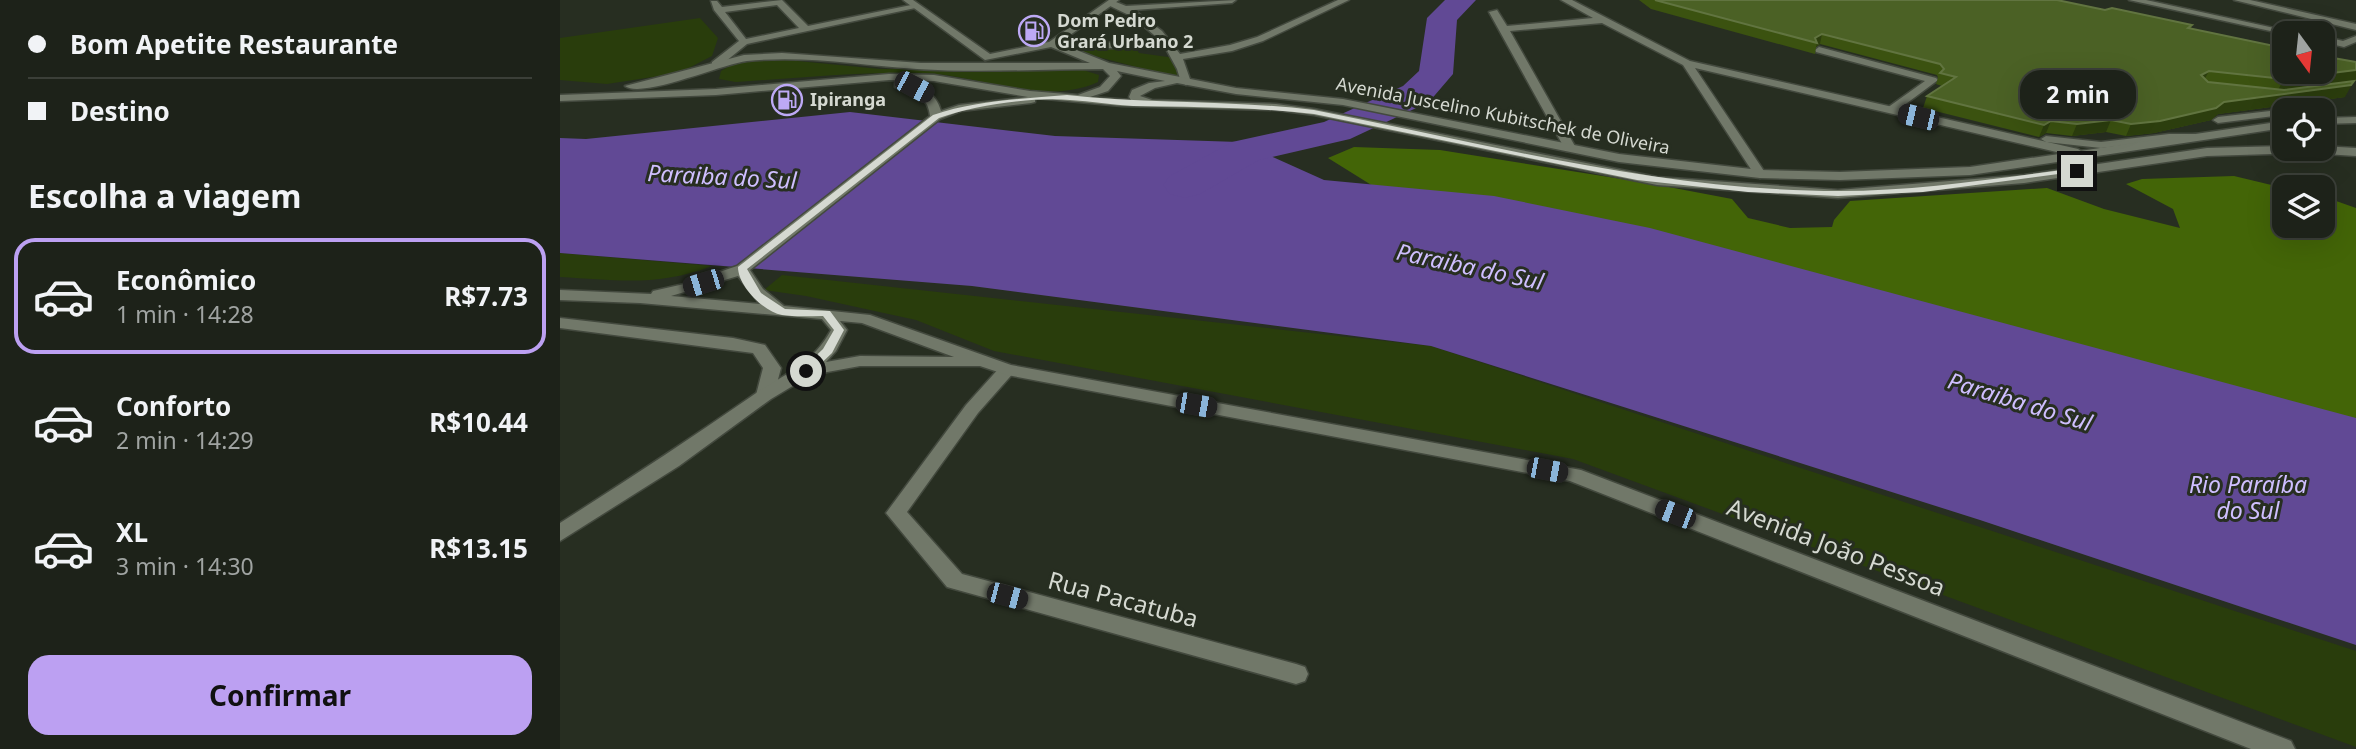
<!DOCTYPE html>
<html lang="pt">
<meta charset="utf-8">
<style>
body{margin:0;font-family:"Noto Sans",sans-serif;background:#252a22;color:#f1f3f6;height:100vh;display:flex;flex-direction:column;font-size:26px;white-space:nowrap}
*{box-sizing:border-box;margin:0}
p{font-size:23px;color:#a0a4a2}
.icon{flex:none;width:38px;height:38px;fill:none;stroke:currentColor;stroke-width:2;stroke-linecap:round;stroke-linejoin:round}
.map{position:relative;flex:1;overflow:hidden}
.drawer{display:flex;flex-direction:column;background:#1d2219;width:560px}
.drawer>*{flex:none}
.top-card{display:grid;align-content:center;height:154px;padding:0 28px;background:#1d2219}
.needle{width:46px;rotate:165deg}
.fabs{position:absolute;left:1712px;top:21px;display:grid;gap:14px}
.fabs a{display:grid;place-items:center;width:63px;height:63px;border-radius:14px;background:#1d2219;box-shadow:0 7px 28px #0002,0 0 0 2px #3b3f38;font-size:35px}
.end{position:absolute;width:32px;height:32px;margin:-16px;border:9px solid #d5d9d1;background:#111;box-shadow:0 0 0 4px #111}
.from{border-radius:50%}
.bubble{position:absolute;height:49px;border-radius:21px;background:#1d2219;box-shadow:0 7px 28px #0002,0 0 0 2px #3b3f38;font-size:23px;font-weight:700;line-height:49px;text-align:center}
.car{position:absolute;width:21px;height:42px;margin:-21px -10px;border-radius:9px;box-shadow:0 0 5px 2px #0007;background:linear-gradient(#222 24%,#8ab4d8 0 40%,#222 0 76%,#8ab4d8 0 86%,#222 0)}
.top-card b{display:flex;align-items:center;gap:24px;height:66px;font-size:26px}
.top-card b+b{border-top:2px solid #3b3f38}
.top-card i{width:18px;height:18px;background:#f1f3f6}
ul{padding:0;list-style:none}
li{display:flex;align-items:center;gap:21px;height:116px;margin:0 14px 10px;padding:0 14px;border:4px solid transparent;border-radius:21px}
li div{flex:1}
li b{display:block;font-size:26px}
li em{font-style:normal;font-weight:700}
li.active{border-color:#bca0f2}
li>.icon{width:63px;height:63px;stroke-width:1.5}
h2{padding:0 28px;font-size:32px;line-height:84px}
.primary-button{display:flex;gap:14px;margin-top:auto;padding:14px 28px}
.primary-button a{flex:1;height:80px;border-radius:21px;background:#bca0f2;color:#111;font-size:28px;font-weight:700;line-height:80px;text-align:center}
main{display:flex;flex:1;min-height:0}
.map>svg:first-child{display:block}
</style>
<main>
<section class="drawer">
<div class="top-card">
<b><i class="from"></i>Bom Apetite Restaurante</b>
<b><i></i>Destino</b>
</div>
<h2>Escolha a viagem</h2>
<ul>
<li class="active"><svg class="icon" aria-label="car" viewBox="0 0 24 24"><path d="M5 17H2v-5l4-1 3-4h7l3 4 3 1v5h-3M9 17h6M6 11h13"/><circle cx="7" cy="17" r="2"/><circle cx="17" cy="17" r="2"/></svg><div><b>Econômico</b><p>1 min · 14:28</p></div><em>R$7.73</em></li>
<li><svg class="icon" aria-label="car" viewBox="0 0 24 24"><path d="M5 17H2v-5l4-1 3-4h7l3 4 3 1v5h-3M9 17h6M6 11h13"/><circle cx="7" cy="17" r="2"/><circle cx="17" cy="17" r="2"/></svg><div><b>Conforto</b><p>2 min · 14:29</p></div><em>R$10.44</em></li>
<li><svg class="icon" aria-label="car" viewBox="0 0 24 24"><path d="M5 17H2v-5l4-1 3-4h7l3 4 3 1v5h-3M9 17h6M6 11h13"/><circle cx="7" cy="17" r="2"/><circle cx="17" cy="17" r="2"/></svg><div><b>XL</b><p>3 min · 14:30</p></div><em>R$13.15</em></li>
</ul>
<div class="primary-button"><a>Confirmar</a></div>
</section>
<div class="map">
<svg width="1796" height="749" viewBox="0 0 1796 749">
<rect width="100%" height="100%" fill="#272e21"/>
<path fill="#293d0c" d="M140,18l18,20 -6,18 -33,17 -72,11 -47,-4v-42z
M576,48l3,5 36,5 8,21 -108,-28z
M217,59l103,10 203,1 16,5 -1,7c-55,25 -117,-7 -174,-9 -62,-2 -125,5 -188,9l-17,-3 2,-8 12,-7 20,-4z
M0,253l152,13c-55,21 -95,14 -152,11z
M222,275l649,71 925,305v96l-783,-288 -579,-108 -78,-31 -110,-24 -42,-6z"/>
<path fill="#436507" d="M794,147l86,3 213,34 79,15 16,19 42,10 42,-1 2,-7 16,-19 197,-13 57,21 76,19 -7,-19 -47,-25 16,-5 92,-3 50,12v38h38v-30l34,12v226l-975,-243 -53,-33z"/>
<path fill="#614995" d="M290,112l205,24 184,6 85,38 170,16 156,32 706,190v227l-376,-125 -549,-174 -459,-60 -412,-33v-115l26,1z"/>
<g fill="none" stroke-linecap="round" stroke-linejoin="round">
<path fill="#614995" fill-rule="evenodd" d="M885,0h31l-19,20 -4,54 -24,28 -79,37 -91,21 -59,34 -15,4 -15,-4 -7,-9 7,-9 62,-34 92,-20 79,-36 16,-15 8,-53z"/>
<g stroke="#43493e" stroke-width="3">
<path id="service" d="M1259,47l117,31 2,2 -43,32h-8v-4l38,-27 -109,-29 -1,-2z
M1710,111l4,1v4l-56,7 -5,-3 5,-3z
M1609,134h27l5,3 -5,3h-27l-68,8 -55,-6 -5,-3 5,-3 55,6z"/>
</g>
<g stroke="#43493e" stroke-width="3">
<path id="minor" d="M222,0l26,26 108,-22 4,3 -173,37 -27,22h-8v-4l27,-21 -25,-31 -3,-9h6l5,6zM217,5l22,23 -53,11 -21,-27z
M551,0l15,6 110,-6 -4,3 -98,7 28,21 18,23 50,-9 27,-8 81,-37h11l-86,41 -31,10 -49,8 8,23 -5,3 -5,-3 -4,-13 -12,-22 -107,2v-4l3,-1 100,-3 -28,-24 -25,-12v-4z
M1001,0h11l118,61 388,88 6,4 -6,4 -383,-89 71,106 -6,4 -6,-4 -71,-109 -81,-42 -92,8 66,117 -10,3 -77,-139 8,-2 10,16 86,-8z
M1569,0h17l151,33 -13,1z
M1762,36l21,5 13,-5v6l-12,5 -22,-5z
M0,318l173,20 32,7 16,23 -7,27 -9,6 -9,-6 7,-27 -10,-15 -193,-25z
M447,365l9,5 -38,43 -71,99 55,62 334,90 9,3 3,7 -3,7 -9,3 -349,-97 -61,-74 80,-108 35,-39z"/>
</g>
<g stroke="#43493e" stroke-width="3">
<path id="tertiary" d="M343,0h10l77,54 59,-12 60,-42h10l-60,43 50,20 127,25 107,11 276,55 141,16 80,2 130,-5 314,-46v7l-314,47 -130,5 -80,-2 -141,-16 -276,-57 -107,-11 -59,-11 -22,5 -15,8 12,4 124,4 38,5 343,68 181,13 186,-15 183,-27 77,-2v3h38v-3l34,2v8l-47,-3 -102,3 -183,27 -186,15 -181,-13 -343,-70 -38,-5 -154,-4 -87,-8v4l-4,1 -70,8 -21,8 -190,151 13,19 21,17 86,9 141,50 570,105 710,271 4,8h-44l-681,-268 -563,-106 -27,-9h-120l-49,9 -40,24 -92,67 -119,75v-18c64,-41 127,-82 189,-125 32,-23 62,-31 82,-68l-9,-11 -182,-16 -80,-3v-10l91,4 2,-3 31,-7 53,-18 193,-150c-2,-21 -17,-25 -35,-29v-4c20,-2 41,8 46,28l18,-6 69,-8 -94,-16 -45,-1 -173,15 -156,6v-6l156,-6 173,-15 45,1 96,16 48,4 22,-8 10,-11 -7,-7c-61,0 -124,4 -186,0 -56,-4 -114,-14 -170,-8 -25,3 -105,38 -122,25l119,-31 38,-2 139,10h169l-39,-16 -66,13zM557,71l48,10 -16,2 -17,7 -3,7 2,3 -41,-3 18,-6 13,-15zM178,276l22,28 -89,-8zM280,321l22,2 92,34 -94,-1 -34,6 10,-11 11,-21z
M1674,0h16l106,24v6z
M1796,117v6l-34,1v-6z"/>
</g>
<use href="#service" fill="#717869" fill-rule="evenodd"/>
<use href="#minor" fill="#717869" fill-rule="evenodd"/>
<use href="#tertiary" fill="#717869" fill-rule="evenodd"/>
</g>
<path fill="#3b5210" d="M1079,0h418l48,10 87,15 -1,4 165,33v18l-73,10 62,7 -127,17 -7,6 -57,13 -28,3 -20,-4 -34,4 -26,-3 -7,4 -116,-29 4,-12 15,-10 -6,-2 2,-6 -1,-3 -117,-31 -4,3 -1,7 -164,-45z"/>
<path fill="#2c3e0e" d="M1262,34l-2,10 -4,3 1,-4 -2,-5z
M1796,70v10l-78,10 6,-11z
M1649,71l-6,11 -2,-7z
M1794,81l-9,16 -127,17 -7,6 -57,13 -28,3 5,-12 93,-22z
M1551,120l-5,12 -34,4 5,-12z
M1491,121l-5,12 -7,4 5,-12z"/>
<path fill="#4b6125" stroke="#617440" stroke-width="2" d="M1095,0h402l48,10 7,-2 80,17 -4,3 96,20v24h38v-16l34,6v8l-72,9 -75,-8 -8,4 7,7 76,8 70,-9 -3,4 -127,17 -8,6 -56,13 -29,3 -20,-4 -34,4 -26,-3 -7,4 -117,-29 29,-19 -16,-4 4,-4 -4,-5 -118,-30 -7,4 2,5z"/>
<path fill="#d5d9d1" d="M507,95c82,9 165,5 247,15 173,34 348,81 525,81 79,0 159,-13 238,-23l4,3 -158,21 -85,4 -90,-4 -111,-12 -323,-66c-60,-7 -120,-7 -181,-8 -21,-1 -42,-5 -63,-6 -38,-3 -95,5 -131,18l-192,151 14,24 24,16 45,2 14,19 -12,23 -22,21h-8v-5l21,-20 11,-19 -11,-14c-13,0 -28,1 -41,-1 -19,-4 -44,-29 -44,-48l195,-152c44,-15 89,-16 134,-20z"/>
<defs>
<g id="fuel-ring" transform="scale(1.575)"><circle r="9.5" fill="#272e21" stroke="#bda9f5" stroke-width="1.5"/><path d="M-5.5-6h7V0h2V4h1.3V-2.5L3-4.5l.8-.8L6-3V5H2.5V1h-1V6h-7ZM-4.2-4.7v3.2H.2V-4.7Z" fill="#bda9f5"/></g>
</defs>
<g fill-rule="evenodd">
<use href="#fuel-ring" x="474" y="31"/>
<use href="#fuel-ring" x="227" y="100"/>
</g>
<g text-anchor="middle" stroke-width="6" stroke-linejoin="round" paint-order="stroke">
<g font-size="18" font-weight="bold" fill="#d5d9d1" stroke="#272e21" text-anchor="start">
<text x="497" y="27">Dom Pedro<tspan x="497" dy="21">Grará Urbano 2</tspan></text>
<text x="250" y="106">Ipiranga</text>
</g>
<g font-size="18" fill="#d5d9d1" stroke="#272e21">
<text transform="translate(943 116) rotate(11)" y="6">Avenida Juscelino Kubitschek de Oliveira</text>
</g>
<g font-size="23" font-style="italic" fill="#cfbfff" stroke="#272e21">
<text transform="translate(162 177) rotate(3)" y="8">Paraiba do Sul</text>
<text transform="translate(910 267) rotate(12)" y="8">Paraiba do Sul</text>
<text transform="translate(1460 402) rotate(17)" y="8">Paraiba do Sul</text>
<text x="1688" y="493">Rio Paraíba<tspan x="1688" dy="26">do Sul</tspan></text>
</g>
<g font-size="24" fill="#d5d9d1" stroke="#272e21">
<text transform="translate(1276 548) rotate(21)" y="8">Avenida João Pessoa</text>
<text transform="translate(563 600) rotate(15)" y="8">Rua Pacatuba</text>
</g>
</g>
</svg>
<div class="fabs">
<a><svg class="needle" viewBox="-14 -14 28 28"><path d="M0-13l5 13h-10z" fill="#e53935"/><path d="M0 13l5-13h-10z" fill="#a0a4a2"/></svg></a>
<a><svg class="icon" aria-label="locate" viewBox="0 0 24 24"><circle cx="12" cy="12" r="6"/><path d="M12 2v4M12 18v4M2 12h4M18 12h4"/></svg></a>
<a><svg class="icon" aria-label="layers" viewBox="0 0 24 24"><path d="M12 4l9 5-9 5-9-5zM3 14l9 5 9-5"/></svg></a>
</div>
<i class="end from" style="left:246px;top:371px"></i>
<i class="end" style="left:1517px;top:171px"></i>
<div class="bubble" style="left:1460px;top:70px;width:116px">2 min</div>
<i class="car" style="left:354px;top:87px;rotate:118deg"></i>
<i class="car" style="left:1358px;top:117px;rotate:283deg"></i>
<i class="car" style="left:143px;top:283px;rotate:253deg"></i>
<i class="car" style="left:636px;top:405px;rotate:100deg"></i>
<i class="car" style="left:987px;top:470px;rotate:101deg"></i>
<i class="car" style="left:1115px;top:514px;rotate:291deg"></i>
<i class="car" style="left:447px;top:596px;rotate:105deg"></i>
</div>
</main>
